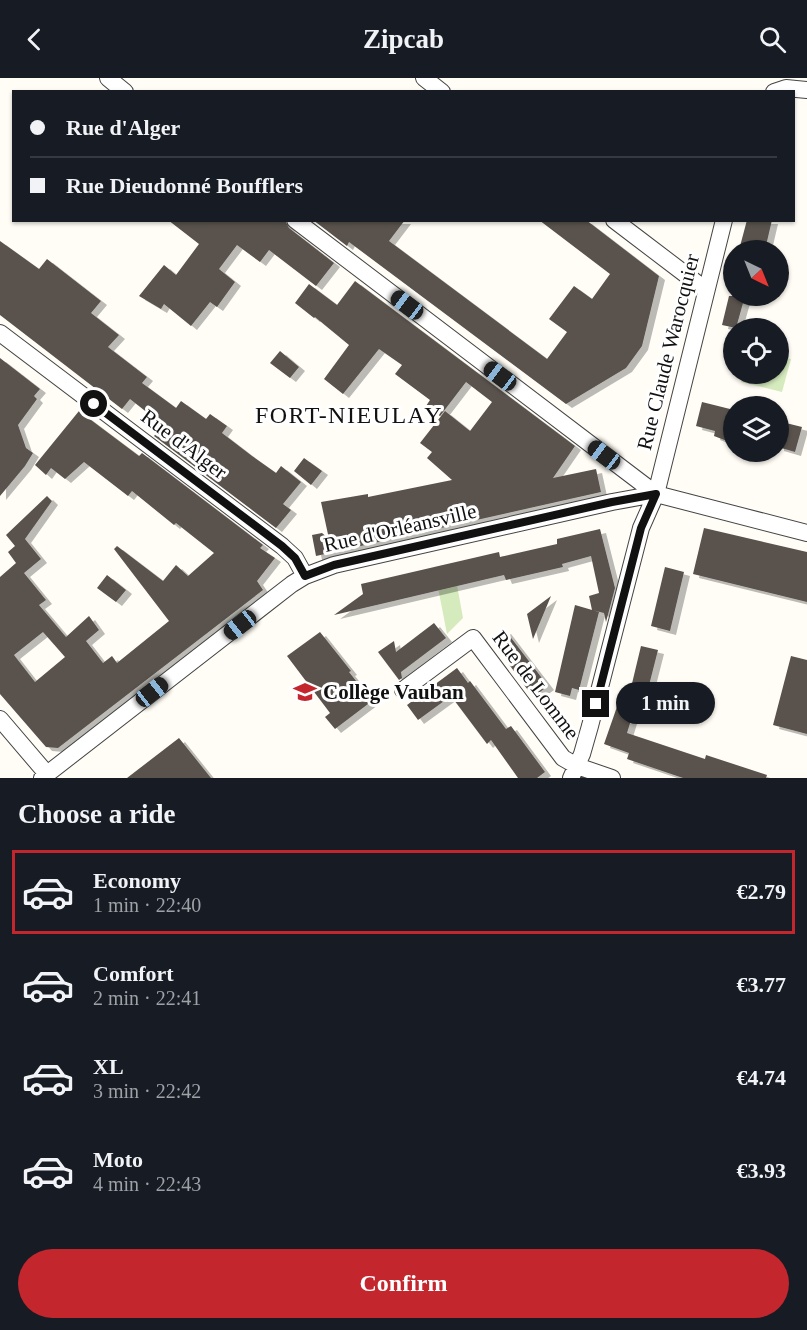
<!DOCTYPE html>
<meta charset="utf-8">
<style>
body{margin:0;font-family:Georgia,serif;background:#242831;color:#f1f3f6;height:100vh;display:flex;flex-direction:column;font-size:22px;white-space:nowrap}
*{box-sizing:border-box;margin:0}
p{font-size:20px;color:#9ea1a6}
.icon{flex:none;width:33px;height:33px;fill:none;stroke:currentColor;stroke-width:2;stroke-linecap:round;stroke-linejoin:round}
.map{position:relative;height:700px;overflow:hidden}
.details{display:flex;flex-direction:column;background:#171b24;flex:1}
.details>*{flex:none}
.top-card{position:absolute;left:12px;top:12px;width:783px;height:132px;border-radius:0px;box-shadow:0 2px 4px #0004;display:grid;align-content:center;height:132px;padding:0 18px;background:#171b24}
.needle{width:39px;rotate:137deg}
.tools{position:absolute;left:723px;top:162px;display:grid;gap:12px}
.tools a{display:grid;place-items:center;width:66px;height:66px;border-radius:50%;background:#171b24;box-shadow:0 2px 4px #0004;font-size:30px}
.end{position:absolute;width:27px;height:27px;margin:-14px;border:8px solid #111;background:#fff;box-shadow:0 0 0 3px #fff}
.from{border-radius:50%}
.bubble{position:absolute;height:42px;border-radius:21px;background:#171b24;box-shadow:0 2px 4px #0004;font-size:20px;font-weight:600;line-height:42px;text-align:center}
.car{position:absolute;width:18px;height:36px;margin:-18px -9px;border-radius:8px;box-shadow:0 0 4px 2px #0007;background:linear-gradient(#222 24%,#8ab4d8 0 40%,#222 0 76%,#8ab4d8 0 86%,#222 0)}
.top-card b{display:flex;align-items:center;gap:21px;height:57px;font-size:22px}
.top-card b+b{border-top:2px solid #363941}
.top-card i{width:15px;height:15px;background:#f1f3f6}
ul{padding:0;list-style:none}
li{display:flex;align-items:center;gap:18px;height:84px;margin:0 12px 9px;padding:0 6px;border:3px solid transparent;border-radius:0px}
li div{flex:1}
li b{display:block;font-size:22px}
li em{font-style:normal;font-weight:600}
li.on{border-color:#c4262e}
li>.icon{width:54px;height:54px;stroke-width:1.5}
h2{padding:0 18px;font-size:27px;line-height:72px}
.action{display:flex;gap:12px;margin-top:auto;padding:12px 18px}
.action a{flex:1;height:69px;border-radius:36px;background:#c4262e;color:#fff;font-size:24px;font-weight:600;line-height:69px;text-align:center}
header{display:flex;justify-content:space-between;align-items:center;height:78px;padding:0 18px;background:#171b24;font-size:27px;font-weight:600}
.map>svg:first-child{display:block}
</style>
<header><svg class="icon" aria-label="back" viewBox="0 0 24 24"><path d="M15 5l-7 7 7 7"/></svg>Zipcab<svg class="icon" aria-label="search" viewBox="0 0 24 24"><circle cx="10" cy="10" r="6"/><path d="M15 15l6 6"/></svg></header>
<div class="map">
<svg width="807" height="700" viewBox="0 0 807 700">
<defs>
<filter id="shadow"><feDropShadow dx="6" dy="4" stdDeviation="0" flood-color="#0004"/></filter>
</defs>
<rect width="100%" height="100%" fill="#fffdf5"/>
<path fill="#d5ebbd" d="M779,278l12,3 -9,33 -41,-10 3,-8h34z
M453,485l10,55 -16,16 -13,-67z"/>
<path fill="#5a524d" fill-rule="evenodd" filter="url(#shadow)" d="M168,142h117l4,8 45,35 -18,23 -47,-36 -9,12 -23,-17 -18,24 16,13 -18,25 -7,-5 -19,24 -27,-22 -3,5 -22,-13 25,-31 12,10 23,-31z
M313,142h92l-16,21 158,118 20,-27 -18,-13 25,-33 18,13 18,-25 -71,-54h47l73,56 -17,70 -16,22 -60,36 -217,-162 -2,4z
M747,142h25l-7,30h-26z
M0,163l39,28 8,-10 54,42 -10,12 28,22 -11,12 39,30 -5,6 34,25 5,-7 25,18 4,-5 17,12 -5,7 30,23 24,17 5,-7 20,16 -18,22 8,6 -15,18 -122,-92 9,-11 -33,-26 -8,10 -122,-94z
M355,203l220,165 -22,32 43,-9 5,23 -285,64 -4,-21 10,-2 7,6 -8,-37 47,-8v3l84,-17 -25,-22 5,-6 -12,-9 25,-32 25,20 22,-29 -26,-20 -26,34 -14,-10 4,-6 -35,-26 7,-9 -23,-16 -36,45 -19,-15 25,-34 -34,-28 -1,1 -19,-15 14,-19 28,21z
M729,218h16l-9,32 -14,-3z
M280,273l19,16 -9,11 -20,-15z
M0,280l40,31 -6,7 3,3 -19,26 8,23 7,5 -8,13 -25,30z
M702,324l32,8v28l-5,-2 -2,5 -13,-5 1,-5 -19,-5z
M79,333l60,45 3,-3 121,92 -3,3 15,10 -18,23 6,9 -205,158 -12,-1 -46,-53v-117l16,-14 -8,-11 7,-6 -9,-11 41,-39 5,5 -27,38 16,20 -17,14 22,27 -7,5 27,32 23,-21 10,14 -13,11 17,22 9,-7 5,7 52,-42 -55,-72 3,-3 46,35 13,-16 12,11 26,-23 -38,-30 -2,2 -42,-34 -4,5 -44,-34 -19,17 -14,-11 -5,7 -11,-10zM43,554l22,25 -30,25 -21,-27z
M778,343l24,6 -7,25 -17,-5z
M304,380l18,13 -11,14 -17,-14z
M704,450l103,24v50l-114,-28z
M600,451l15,59 -9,34 -2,-9 -12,-3 -3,-14 10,-3 -8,-37 -29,8 1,3 -57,13 -2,-5 -170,40 29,-21 -2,-10 138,-32 1,5 57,-13v-5z
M665,489l19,5 -14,59 -19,-5z
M107,497l19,15 -10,12 -19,-14z
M551,518l-18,43 -6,-25z
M575,527l24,7 -20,78 -7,-2 -2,8 -15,-4z
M434,545l12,15 -45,34 1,6 -3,2 -21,-28 16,-11 2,11z
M505,552l43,56 -15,11 -42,-57z
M320,554l31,39 -2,1 23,29 -37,28 -10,-12 5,-4 -43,-57z
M641,568l17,4 -13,51 -16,-5z
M791,578l16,4v74l-34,-9z
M457,590l11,15 2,-2 36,48 5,-3 34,46 -8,6h-19l-27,-38 -4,4 -36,-48 -33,24 -11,-15z
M619,623l16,6 -8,26 78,26 1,-4 61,20 -1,3h-83l-56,-19 2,-6 -25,-9z
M179,660l32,40h-84z"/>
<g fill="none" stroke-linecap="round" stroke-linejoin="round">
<g stroke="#444" stroke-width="18">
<path id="minor" d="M108,0l17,14
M424,0l18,14
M774,14l12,-4 21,2
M295,142l361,274 151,39
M614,142l92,70
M0,255l282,213 13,12 10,18
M403,612l70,-52 90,120 14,8 35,12
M0,641l47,55
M42,700l250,-194 13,-8 29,-11 278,-63 44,-8
M571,700l11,-24 8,-28 51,-198 15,-34 68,-274"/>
</g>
<use href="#minor" stroke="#fff" stroke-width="16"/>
</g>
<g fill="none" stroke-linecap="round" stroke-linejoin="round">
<path stroke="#111" stroke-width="8" d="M94,326l188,142 13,12 10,18 29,-11 278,-63 44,-8 -15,34 -45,176"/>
</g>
<defs>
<g id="school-bare" transform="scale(1.8)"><path d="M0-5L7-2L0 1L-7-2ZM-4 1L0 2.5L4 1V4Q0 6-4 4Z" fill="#c4262e" stroke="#fff" stroke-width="2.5" paint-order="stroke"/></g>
</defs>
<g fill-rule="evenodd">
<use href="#school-bare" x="305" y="614"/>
</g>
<g text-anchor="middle" stroke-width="6" stroke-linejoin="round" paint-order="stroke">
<g font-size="21" fill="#111" stroke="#fff">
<text transform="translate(668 274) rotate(-76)" y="7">Rue Claude Warocquier</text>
<text transform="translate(184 366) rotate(37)" y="7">Rue d'Alger</text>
<text transform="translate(400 450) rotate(-13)" y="7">Rue d'Orléansville</text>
<text transform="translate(536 607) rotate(53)" y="7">Rue de Lomme</text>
</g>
<g font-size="21" font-weight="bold" fill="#111" stroke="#fff" text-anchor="start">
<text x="323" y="621">Collège Vauban</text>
</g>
<g font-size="24" letter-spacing="1.5" fill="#111" stroke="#fff">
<text x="349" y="345">FORT-NIEULAY</text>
</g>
</g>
</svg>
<div class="tools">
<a><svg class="needle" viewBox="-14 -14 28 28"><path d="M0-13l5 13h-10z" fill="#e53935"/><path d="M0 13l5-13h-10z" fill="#9ea1a6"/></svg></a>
<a><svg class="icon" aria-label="locate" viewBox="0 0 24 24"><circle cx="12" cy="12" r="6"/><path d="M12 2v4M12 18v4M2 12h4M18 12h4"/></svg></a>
<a><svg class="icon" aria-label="layers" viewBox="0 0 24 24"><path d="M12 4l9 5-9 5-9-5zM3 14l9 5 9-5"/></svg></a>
</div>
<i class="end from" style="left:94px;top:326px"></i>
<i class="end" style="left:596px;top:626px"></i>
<div class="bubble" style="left:616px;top:604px;width:99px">1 min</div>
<i class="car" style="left:407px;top:227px;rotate:307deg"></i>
<i class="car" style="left:500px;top:298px;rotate:307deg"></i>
<i class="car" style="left:604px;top:377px;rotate:307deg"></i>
<i class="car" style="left:240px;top:547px;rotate:232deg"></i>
<i class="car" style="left:152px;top:614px;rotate:52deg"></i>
<div class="top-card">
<b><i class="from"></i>Rue d'Alger</b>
<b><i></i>Rue Dieudonné Boufflers</b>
</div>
</div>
<section class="details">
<h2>Choose a ride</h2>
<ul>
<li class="on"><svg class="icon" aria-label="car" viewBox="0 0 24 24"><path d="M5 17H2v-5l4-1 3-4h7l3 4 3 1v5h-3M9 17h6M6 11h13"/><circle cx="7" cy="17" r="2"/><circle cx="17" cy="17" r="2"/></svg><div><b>Economy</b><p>1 min · 22:40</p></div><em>€2.79</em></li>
<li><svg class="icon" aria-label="car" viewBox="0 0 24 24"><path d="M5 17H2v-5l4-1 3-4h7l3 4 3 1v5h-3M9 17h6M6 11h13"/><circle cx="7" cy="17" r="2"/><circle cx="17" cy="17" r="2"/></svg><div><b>Comfort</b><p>2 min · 22:41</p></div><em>€3.77</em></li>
<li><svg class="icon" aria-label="car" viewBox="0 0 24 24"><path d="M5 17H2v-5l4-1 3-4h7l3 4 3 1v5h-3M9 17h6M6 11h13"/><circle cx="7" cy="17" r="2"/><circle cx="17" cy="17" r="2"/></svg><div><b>XL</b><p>3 min · 22:42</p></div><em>€4.74</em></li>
<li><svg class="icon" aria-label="car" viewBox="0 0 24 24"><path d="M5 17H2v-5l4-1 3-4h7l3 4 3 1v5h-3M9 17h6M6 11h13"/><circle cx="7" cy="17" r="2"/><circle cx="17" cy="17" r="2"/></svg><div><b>Moto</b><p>4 min · 22:43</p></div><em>€3.93</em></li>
</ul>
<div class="action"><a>Confirm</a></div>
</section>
